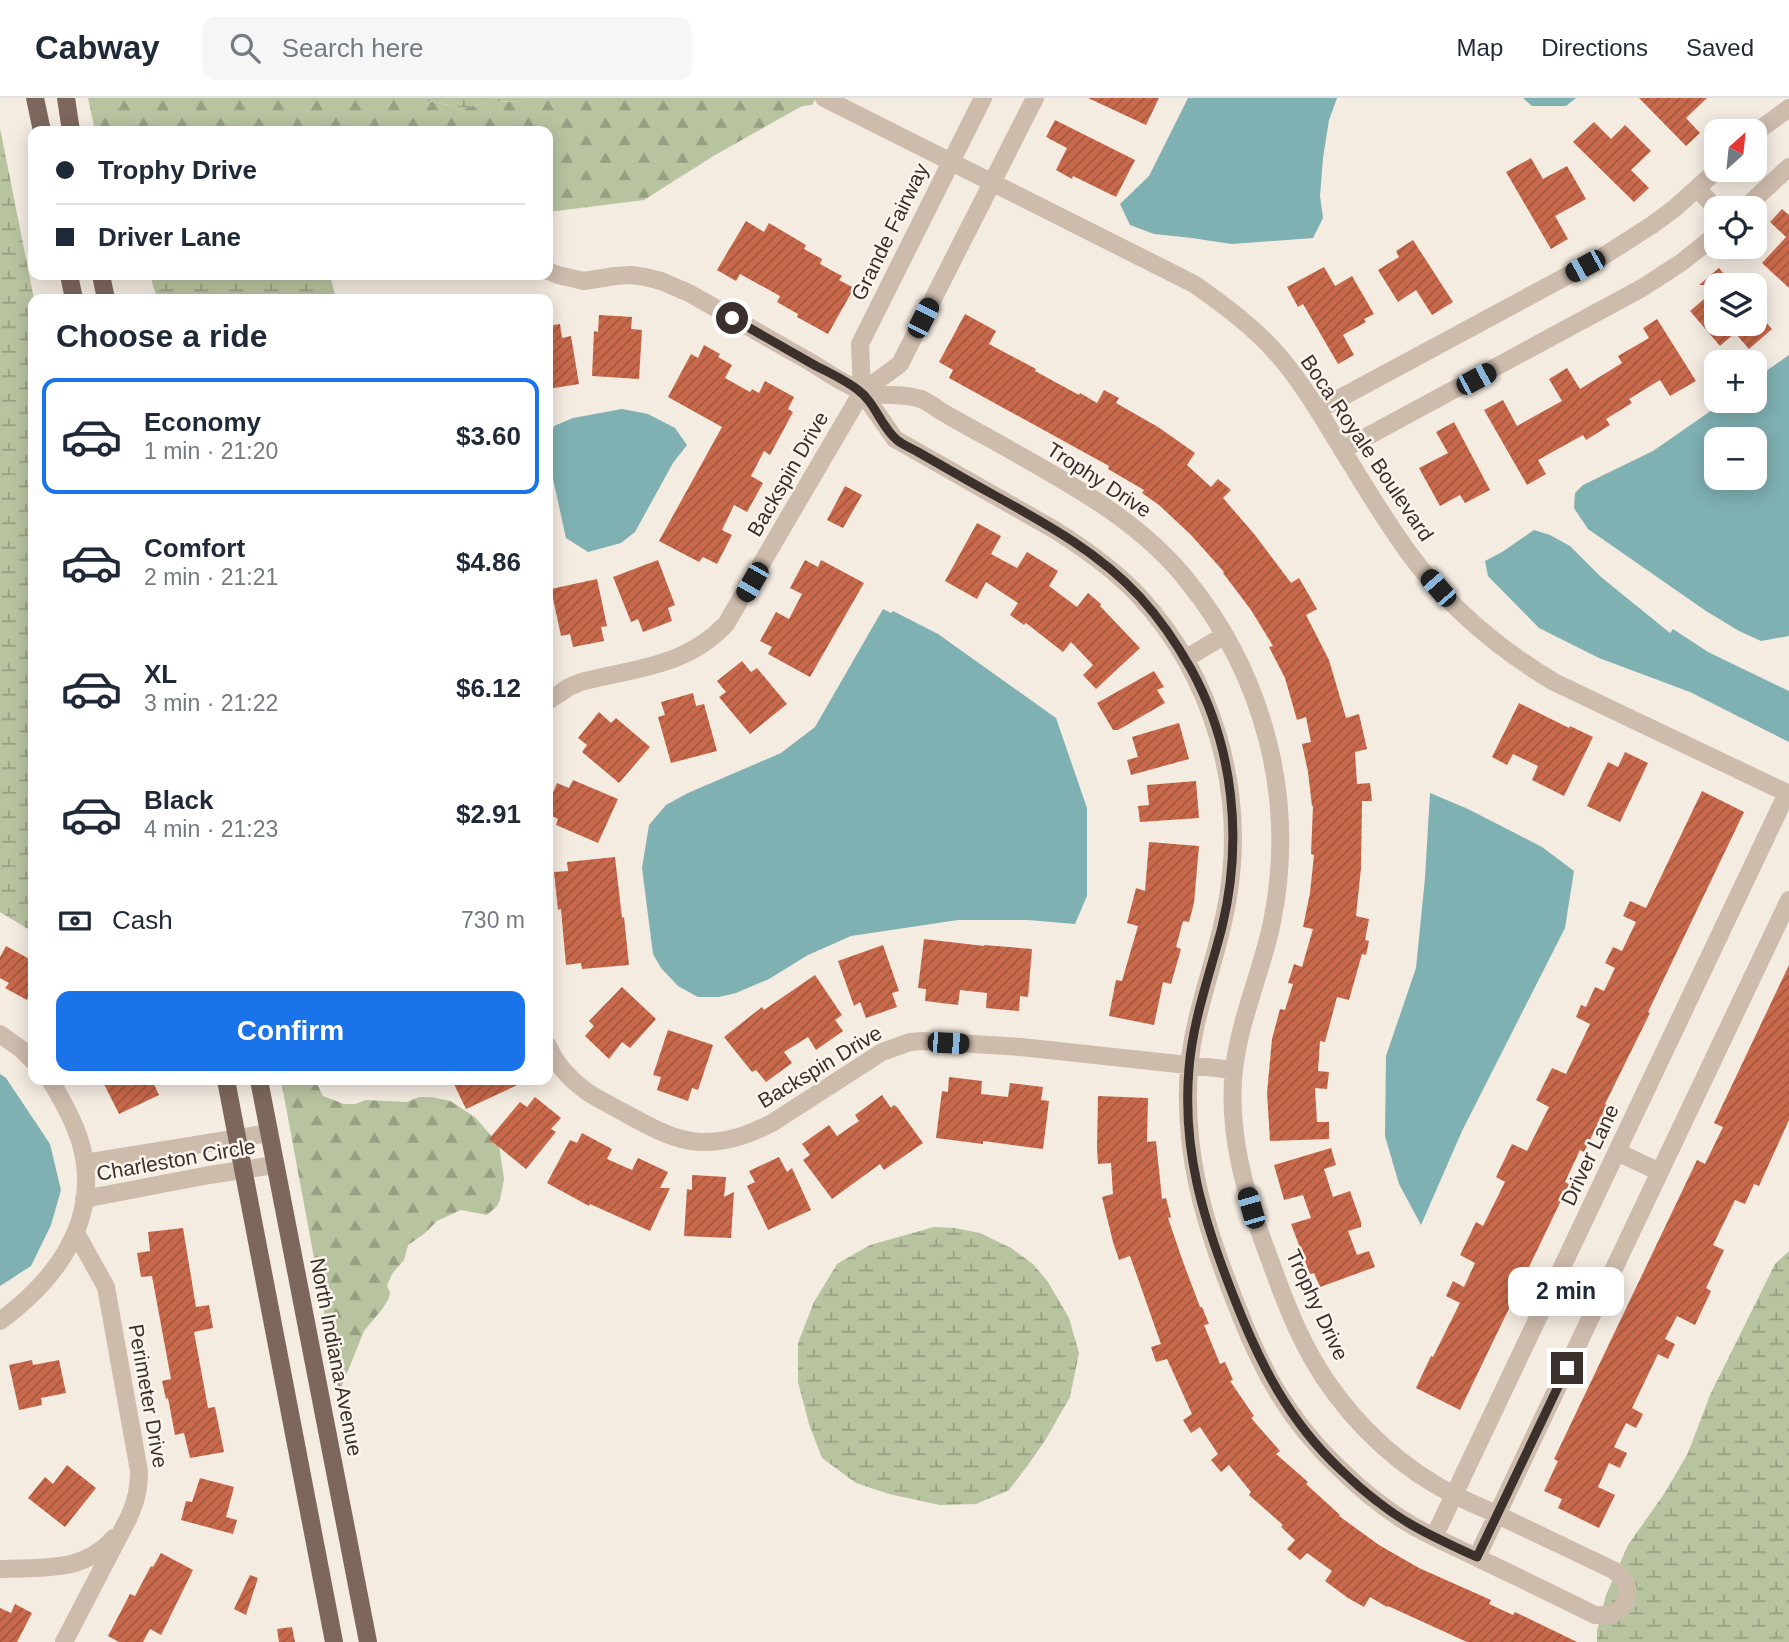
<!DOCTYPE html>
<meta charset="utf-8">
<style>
body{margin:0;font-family:Helvetica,sans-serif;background:#f6f6f7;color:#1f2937;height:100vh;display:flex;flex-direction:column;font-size:26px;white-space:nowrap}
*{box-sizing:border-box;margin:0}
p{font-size:23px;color:#747a83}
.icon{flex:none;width:38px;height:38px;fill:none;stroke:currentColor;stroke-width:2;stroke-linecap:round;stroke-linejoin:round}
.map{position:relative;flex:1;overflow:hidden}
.panel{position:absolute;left:28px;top:196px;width:525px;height:791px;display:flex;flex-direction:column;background:#fff;border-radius:14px;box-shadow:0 4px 18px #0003}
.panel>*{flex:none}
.guide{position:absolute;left:28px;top:28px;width:525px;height:154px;border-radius:14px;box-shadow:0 4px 18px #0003;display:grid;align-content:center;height:154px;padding:0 28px;background:#fff}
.needle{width:46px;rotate:27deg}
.fabs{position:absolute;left:1704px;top:21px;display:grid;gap:14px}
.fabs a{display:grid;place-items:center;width:63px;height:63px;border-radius:14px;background:#fff;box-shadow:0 4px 18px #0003;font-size:35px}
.end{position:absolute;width:32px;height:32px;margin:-16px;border:9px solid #3b302b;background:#fff;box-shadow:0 0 0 4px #fff}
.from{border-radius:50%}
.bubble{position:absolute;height:49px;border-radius:14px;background:#fff;box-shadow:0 4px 18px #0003;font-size:23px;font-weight:700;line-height:49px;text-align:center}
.car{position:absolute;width:21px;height:42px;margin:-21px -10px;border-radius:9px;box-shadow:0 0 5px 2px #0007;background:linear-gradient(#222 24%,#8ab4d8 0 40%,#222 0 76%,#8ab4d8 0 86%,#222 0)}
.guide b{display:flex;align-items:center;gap:24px;height:66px;font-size:26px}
.guide b+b{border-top:2px solid #e0e1e3}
.guide i{width:18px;height:18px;background:#1f2937}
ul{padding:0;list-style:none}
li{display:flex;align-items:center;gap:21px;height:116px;margin:0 14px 10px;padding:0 14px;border:4px solid transparent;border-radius:14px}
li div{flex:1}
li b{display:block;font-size:26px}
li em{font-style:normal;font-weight:700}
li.on{border-color:#1a73e8}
li>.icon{width:63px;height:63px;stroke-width:1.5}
h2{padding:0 28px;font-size:32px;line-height:84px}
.pay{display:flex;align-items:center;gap:18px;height:77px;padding:0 28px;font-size:26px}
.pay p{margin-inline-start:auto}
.button{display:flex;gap:14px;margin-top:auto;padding:14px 28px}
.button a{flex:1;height:80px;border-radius:14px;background:#1a73e8;color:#fff;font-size:28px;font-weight:700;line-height:80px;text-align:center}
header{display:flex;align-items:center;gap:42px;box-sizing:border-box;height:98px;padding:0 35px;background:#fff;border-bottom:2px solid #e0e1e3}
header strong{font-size:33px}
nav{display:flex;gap:38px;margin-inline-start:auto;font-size:24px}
.search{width:490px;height:63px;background:#f6f6f7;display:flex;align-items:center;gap:18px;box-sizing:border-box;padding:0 24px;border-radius:14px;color:#747a83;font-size:26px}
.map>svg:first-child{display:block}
</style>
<header>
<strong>Cabway</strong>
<div class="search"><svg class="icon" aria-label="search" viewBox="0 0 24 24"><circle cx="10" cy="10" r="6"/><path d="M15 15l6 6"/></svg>Search here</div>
<nav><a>Map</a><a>Directions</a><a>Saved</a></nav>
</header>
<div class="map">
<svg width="1789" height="1544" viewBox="0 0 1789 1544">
<defs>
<pattern id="forest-firs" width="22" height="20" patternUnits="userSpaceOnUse" patternTransform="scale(1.75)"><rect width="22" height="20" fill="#b8c4a0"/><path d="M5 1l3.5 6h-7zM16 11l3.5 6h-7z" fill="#97a083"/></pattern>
<pattern id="wetland-marsh" width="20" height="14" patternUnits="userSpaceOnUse" patternTransform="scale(1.75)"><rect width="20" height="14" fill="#b8c4a0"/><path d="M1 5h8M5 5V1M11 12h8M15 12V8" fill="none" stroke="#97a083"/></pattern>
<pattern id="building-hatch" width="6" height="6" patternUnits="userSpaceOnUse" patternTransform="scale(1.75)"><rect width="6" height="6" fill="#c8694b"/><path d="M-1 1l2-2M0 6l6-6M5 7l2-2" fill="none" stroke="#a4573f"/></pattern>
</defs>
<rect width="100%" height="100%" fill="#f4ebe1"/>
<path fill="url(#forest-firs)" d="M88,0h334l5,3 38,7 22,-6 42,-1 22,-3h265l-4,7 -10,1 -87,49 -71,45 -96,12v-81h-453z
M281,982h34l8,16 21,8h11l11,-4 41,2 12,-5h12l19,4 25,16 24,28 5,34 -4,21 -3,6 -10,9 -26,-5 -24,11 -13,13 -16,11 -4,15 -12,14 -5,12 3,6 -1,6 -6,10 -19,23 -25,62z"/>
<path fill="url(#wetland-marsh)" d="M422,0h129l-22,3 -42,1 -22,6 -38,-7z
M0,30l34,171 -1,633 -33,-20z
M150,177h180l6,24h-179z
M934,1129l21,1 25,5 31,15 22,16 15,18 21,36 10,35 -9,44 -24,42 -18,26 -19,25 -33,14 -36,1 -51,-11 -33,-11 -34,-25 -13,-34 -11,-42v-39l16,-41 23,-38 33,-19z
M1789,1153v391h-192v-11l9,-36 22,-50 36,-51 24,-41 22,-58 65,-131z"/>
<path fill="#7fb0b2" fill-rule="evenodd" d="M1188,0h149l-8,22 -6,38 -3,38 3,22 -10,20 -81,6 -40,-6 -38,-4 -24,-9 -10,-21 29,-28z
M1523,0h53l-10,8h-34z
M1789,257v281l-28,5 -22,-10 -33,-20 -118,-82 -14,-21 1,-15 8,-8 70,-34 72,-50h30v-22zM1755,341v39h-38v-39z
M622,311l26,5 27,14 12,17 -14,18 -38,69 -14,11 -33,9 -22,-14 -18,-82v-10l6,-20 19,-8z
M1534,432l16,5 20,11 31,31 69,56 3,-4 35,23 81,39v51l-99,-50 -91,-34 -60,-30 -51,-52 -3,-15 17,-9z
M883,511l8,4 2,-2 45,23 118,84 31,90v88l-12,28 -47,-4h-70l-107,16 -43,19 -39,24 -33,14 -17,4h-21l-20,-11 -17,-18 -8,-14 -11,-86 7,-43 17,-20 22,-12 93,-40 34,-26z
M1430,695l38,16 74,38 32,24 -9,57 -103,203 -41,94 -22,-41 -14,-48 1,-80 30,-88 9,-90z
M0,976l6,4 44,66 11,46 -10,35 -20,41 -31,20z"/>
<path fill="url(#building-hatch)" d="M1088,0h71l-13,27z
M1639,0h68l-21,20 14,15 -14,13z
M1055,22l80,40 -19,37 -43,-21 -1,3 -16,-9 11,-22 -21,-11z
M1594,24l17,17 14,-14 26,26 -20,19 18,18 -15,14 -61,-60z
M1531,60l12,21 24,-13 19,33 -31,17 13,23 -17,10 -45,-77z
M1782,111l7,6v73l-27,-25 24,-26 -16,-15z
M746,123l18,11 5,-9 37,22 -2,4 18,10 -2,5 22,12 -3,4 15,8 -26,46 -31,-17 1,-3 -21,-12 3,-6 -40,-22 -4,7 -19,-11z
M1413,142l40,62 -21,13 -16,-25 -18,12 -20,-32 21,-13 -3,-6z
M1324,169l11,19 17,-10 22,38 -10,5 2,3 -23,13 11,20 -16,9 -35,-60 -5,3 -11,-20z
M1719,170l15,17h-35z
M1717,190v36h38v-14l17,19 -23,20 -14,-16 -15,13 -30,-35z
M965,216l31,17 -7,13 47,25 -1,2 44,24 1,-2 17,10 7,-13 15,8 -3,5 42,24 37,26 -8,12 24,22 7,-8 13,11 -8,8 32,37 36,48 8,-5 18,31 -11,6 23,45 17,58 13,-4 8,35 -12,3 2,32 13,-1 2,18h-10l-1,67 -5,48 13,3 -4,21 4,1 -3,14 -4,-1 -13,46 -12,-3 -12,45 -5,-1 -2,30 11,1 -2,17 -12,-1 2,34h12v17l-59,2 -3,-48 5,-54 8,-30 5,1 8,-26 -5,-1 6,-19 8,3 11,-38 -10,-2 7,-34 4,-38 -3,-1 2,-48h-1l-4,-34 -6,-28 9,-2 -5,-25 -9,3 -12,-42 -16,-31 4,-1 -22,-36 -28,-37 1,-1 -33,-37 -32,-30 -17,-12 2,-3 -36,-21 1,-3 -160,-88 4,-8 -14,-8z
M599,217l33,2 -1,12 11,1 -3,49 -47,-3 2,-45 4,1z
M1657,221l39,62 -26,15 -10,-16 -31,19 3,4 -26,16 4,6 -24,15 -3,-5 -45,25 8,14 -19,11 -43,-75 19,-10 14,26 45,-25 -13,-22 18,-11 13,21 42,-26 -4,-7 31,-18 -6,-10z
M560,226l2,14 9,-2 8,48 -31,5v-63z
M704,247l16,9 -2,3 14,8 -7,13 25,14 2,-3 7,4 6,-12 29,16 -6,12 5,3 -23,43 -6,-4 -13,25 12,7 -16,29 -13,-7 -12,25 10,5 -15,29 -14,-7 -4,5 -40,-21 63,-114 -54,-30 23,-43 7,4z
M1454,324l36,68 -25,13 -5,-8 -20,11 -21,-38 29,-15 -12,-21z
M845,388l17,9 -19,33 -16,-8z
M977,425l24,13 -10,18 26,14 10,-16 31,19 -9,15 28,21 11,-14 13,11 -1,2 40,42 -44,41 -13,-14 10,-10 -22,-23 -8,10 -37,-29 -2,2 -14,-10 8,-12 -32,-21 -9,17 -32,-18z
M658,462l17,45 -7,3 4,13 -29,11 -5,-13 -7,3 -18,-45z
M805,462l13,7 3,-7 43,23 -54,94 -42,-23 4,-7 -12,-6 16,-29 13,7 13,-25 -12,-6z
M597,481l10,47 -6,1 3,14 -31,6 -3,-13 -9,2 -10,-47z
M742,563l9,11 6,-4 30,36 -37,30 -31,-37 7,-5 -9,-11z
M1154,573l10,16 -7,3 8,13 -47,27h-5l-16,-27z
M693,595l3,13 8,-2 13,47 -46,12 -13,-46 7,-2 -4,-13z
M1519,605l50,25 1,-2 23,11 -29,59 -32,-16 6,-14 -25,-12 -6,11 -15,-8z
M599,614l12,11 5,-5 34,29 -31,36 -37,-31 5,-7 -9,-7z
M1179,625l10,36 -58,16 -4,-15 11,-3 -6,-20z
M1625,654l23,11 -28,59 -33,-16 21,-44 10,5z
M573,682l45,19 -20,44 -42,-18 2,-6 -10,-5v-10l9,-21 12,5z
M1196,683l3,37 -59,4 -2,-16 11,-1 -2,-20z
M1702,693l42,21 -96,200 2,1 -45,91 2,1 -23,47 -4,-2 -15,32 4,2 -109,226 -44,-22 15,-32 2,1 27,-54 -14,-7 7,-15 11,6 11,-24 -15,-8 16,-33 7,4 22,-44 -9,-5 16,-33 15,7 22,-44 -13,-7 16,-32 14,6 24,-50 -14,-7 5,-12 5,2 9,-20 9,4 11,-23 -10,-5 8,-16 9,4 14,-29 -13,-6 7,-15 16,7z
M1149,744l50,4 -5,57 -5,19 -6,-1 -7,26 5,2 -10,35 -8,-2 -9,43 -45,-9 7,-36 6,1 16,-55 -11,-3 9,-35 9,3z
M615,759l7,61 2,-1 5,48 -47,4 -1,-6 -15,2 -5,-56 -3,1 -4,-38 14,-1 -1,-9z
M924,841l60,7v-1l48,4 -4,48 -8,-1 -1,15 -33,-3 1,-15 -27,-3 -2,15 -33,-4 1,-12 -8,-1z
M883,847l16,46 -7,2 5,14 -31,11 -6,-16 -6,4 -16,-45z
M6,848l27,15v26l-6,13 -22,-12 4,-5 -9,-5v-21z
M1789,867v155l-30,66 -5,-2 -9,20 -10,-4 -22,45 11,5 -18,38 5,3 -16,34 -18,-9 -12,23 10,5 -7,15 -10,-5 -26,54 11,6 -7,14 -10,-5 -12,24 13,6 -7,15 -11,-5 -11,24 17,8 -16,33 -41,-20 4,-9 -18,-8 14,-30 -4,-2 143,-299 8,4 18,-37 -9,-4z
M815,877l27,40 -7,5 8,11 -27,19 -8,-13 -24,15 8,11 -26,19 -10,-12 -4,2 -28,-35 38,-30 2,3z
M622,889l34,32 -26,29 -8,-6 -13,17 -24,-23 9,-10 -5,-5z
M668,932l45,15 -15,45 -6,-2 -4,13 -31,-11 4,-13 -8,-2z
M949,979l33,4 -1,13 27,3 2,-14 33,4 -2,13 8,1 -6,48 -60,-8v3l-47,-6 6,-47 6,1z
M102,982h50l7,15 -40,19z
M452,982h76l-62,29z
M882,997l9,13 3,-3 3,2 26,36 -39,27 -4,-6 -48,35 -29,-39 7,-5 -8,-11 27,-19 8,11 22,-15 -4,-6z
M1098,998l50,2 -1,44 9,-1 6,58 4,-1 5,19 -3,1 14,41 18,48h2l7,17 -5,1 16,39 5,-2 8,18 -3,1 24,35 -3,2 29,33 -4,3 32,28 -2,2 34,31 -1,1 40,29 40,23 72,32 -2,4 24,11 2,-3 62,30h-110l-79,-36 -1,1 -17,-10 -6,10 -16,-9 -23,-17 7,-10 -25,-18 -7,7 -13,-11 8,-9 -14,-13 2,-2 -34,-30 2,-3 -22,-27 -8,7 -10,-12 7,-6 -18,-27 -9,6 -8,-13 9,-6 -25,-55 -11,3 -5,-15 10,-3 -31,-88 -11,4 -6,-18 -11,-45 11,-3 -2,-31 -13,1 -1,-16z
M535,999l26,21 -10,11 5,3 -30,37 -37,-30 31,-37 7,5z
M582,1035l30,16 -5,10 25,11 6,-12 30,14 -8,16h10l-20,43 -60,-27 -1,2 -42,-23 23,-43 7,3z
M1331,1050l5,17 -12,4 9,28 17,-6 11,31v5l-13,4 9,24 12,-4 6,16 -55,20 -6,-14 -4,1 -19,-50 20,-6 -8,-23 -19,5 -10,-35z
M779,1059l8,15 5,-4 19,42 -43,20 -21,-44 8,-4 -6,-11z
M692,1077l34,2 -2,20 10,-5 -3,46 -47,-2 3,-47 5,1z
M183,1130l13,79 13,-2 4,23 -19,4 14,76 7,-1 9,45 -34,6 -6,-25 -9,2 -7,-37 -2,1 -4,-18 9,-2 -19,-103 -11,1 -4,-24 13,-2 -2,-19z
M32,1262l1,5 26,-5 7,33 -25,5 1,7 -23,5 -10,-45z
M67,1367l29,23 -31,39 -37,-29 17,-21 8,7z
M200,1380l34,9 -8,30 11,3 -4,14 -52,-14 5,-19 6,1z
M161,1455l32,17 -32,65 -11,-6 -7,13h-24l-11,-6 22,-42 5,2 16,-30 2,1z
M250,1477l8,3 -12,37 -12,-6z
M15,1506l17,9 -15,29h-17v-34l11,5z
M292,1529l3,15h-16l-2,-13z"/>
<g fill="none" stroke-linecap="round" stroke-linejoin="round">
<path stroke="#cdbbac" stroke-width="18" d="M824,0l370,186c30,21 61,44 85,72 29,34 50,73 74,111 17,28 35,57 55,85 39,53 89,96 146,130l235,112
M1755,35l34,-25
M1697,90l20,22
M1745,110l44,-41
M548,173l10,4 26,6 31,-5 16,-1 14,2 16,4 28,12c39,22 77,44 116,66 18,10 36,24 55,31 18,8 42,2 61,9 8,3 16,10 23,14 16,9 31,18 47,26 69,40 143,76 195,140 78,96 111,220 86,343 -10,49 -32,96 -38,147 -7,62 11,125 33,183 13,36 26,72 45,106 29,51 73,97 124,127 20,12 43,21 64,31 38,18 75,36 113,54 3,2 6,4 9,7 11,12 5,32 -10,37 -6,2 -11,1 -17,1 -36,-18 -73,-36 -109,-53 -24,-12 -49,-23 -73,-36 -27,-16 -52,-36 -74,-58 -34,-32 -63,-73 -82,-115 -10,-20 -18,-41 -26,-62 -29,-74 -48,-143 -42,-223 5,-59 30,-113 39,-171 18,-107 -15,-221 -89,-301 -24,-26 -54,-47 -84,-66l-160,-91 -33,-47
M862,294l-2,-48 123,-246
M1318,312l284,-153 50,-32 23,-17 42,-38
M1342,352l300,-162 40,-26 35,-28
M1185,561l40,-24
M548,603l21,-14 12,-5c53,-14 105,-15 145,-58l136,-232 38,-28 135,-266
M0,936l21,15 12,12
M548,948c7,16 20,31 34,42 11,9 25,15 37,22 25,13 51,30 80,32 27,1 49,-7 73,-19l110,-71 28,-10 13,-1 98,6 213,23
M1617,1054l43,20
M85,1065l184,-30
M84,1101l125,-24 66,-10
M0,1223c56,-41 100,-100 82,-173 -6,-24 -19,-47 -32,-68
M1434,1439l353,-744
M1477,1459l312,-657
M0,1471c43,-2 83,4 114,-31
M64,1544l65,-125c7,-16 10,-28 10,-46l-33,-184 -30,-54"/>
<path stroke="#7d675c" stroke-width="18" d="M35,0l7,33
M66,0l5,33
M69,177l5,24
M101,177l5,24
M226,982l108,562
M259,982l109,562"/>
</g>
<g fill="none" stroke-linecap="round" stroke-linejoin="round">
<path stroke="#3b302b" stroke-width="9" d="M732,220c28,16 56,32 84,48 14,7 29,14 42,24 17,12 23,37 39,50 6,5 14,8 21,12 16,9 33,19 49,28 60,34 125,65 173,117 19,21 37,47 51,72 43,78 52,172 31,258 -12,47 -29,92 -33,141 -7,83 14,151 44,227 26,67 55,126 109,176 21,20 44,39 70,54 21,12 43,22 65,32l90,-189"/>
</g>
<g text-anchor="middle" stroke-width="5" stroke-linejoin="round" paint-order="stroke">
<g font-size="21" fill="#3b302b" stroke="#fbf5ee">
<text transform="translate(890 134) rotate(-64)" y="7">Grande Fairway</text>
<text transform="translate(1367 350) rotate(56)" y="7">Boca Royale Boulevard</text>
<text transform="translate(788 376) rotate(-60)" y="7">Backspin Drive</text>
<text transform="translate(1099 382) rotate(33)" y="7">Trophy Drive</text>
<text transform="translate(820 969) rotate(-31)" y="7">Backspin Drive</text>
<text transform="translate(1590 1057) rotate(-65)" y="7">Driver Lane</text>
<text transform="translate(176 1062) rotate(-10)" y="7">Charleston Circle</text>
<text transform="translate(1317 1207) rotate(65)" y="7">Trophy Drive</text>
<text transform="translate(336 1259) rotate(79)" y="7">North Indiana Avenue</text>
<text transform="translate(148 1298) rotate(80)" y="7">Perimeter Drive</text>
</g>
</g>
</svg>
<div class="fabs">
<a><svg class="needle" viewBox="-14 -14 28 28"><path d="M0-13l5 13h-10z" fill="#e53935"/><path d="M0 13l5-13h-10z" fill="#747a83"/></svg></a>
<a><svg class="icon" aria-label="locate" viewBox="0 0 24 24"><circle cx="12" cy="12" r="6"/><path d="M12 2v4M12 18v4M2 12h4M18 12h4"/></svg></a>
<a><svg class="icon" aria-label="layers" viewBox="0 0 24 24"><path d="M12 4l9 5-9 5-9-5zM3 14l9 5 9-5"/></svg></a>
<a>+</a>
<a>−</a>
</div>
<i class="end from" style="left:732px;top:220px"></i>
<i class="end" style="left:1567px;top:1270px"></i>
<div class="bubble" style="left:1508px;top:1169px;width:116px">2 min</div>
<i class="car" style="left:1585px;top:168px;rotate:241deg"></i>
<i class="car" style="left:923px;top:220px;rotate:27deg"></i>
<i class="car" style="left:1476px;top:281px;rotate:62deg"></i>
<i class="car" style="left:752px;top:484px;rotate:210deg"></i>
<i class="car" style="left:1438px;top:490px;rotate:319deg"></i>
<i class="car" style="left:948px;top:945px;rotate:93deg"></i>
<i class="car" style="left:1251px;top:1110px;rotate:344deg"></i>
<div class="guide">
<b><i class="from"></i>Trophy Drive</b>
<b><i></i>Driver Lane</b>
</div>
<section class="panel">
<h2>Choose a ride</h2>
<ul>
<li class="on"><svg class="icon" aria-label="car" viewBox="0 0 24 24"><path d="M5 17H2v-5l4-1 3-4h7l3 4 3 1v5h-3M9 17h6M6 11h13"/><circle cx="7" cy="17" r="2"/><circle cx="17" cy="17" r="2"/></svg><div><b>Economy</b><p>1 min · 21:20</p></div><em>$3.60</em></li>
<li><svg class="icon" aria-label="car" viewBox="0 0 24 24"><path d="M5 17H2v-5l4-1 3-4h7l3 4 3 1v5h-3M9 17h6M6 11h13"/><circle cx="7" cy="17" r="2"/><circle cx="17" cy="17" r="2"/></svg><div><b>Comfort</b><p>2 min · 21:21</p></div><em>$4.86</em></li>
<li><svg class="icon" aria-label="car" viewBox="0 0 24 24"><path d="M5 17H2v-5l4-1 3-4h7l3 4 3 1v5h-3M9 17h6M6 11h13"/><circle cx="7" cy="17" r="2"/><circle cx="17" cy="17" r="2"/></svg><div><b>XL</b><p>3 min · 21:22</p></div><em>$6.12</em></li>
<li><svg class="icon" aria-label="car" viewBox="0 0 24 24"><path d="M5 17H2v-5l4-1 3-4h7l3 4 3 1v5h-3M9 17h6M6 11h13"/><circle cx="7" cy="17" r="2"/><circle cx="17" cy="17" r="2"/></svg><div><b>Black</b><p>4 min · 21:23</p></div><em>$2.91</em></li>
</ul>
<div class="pay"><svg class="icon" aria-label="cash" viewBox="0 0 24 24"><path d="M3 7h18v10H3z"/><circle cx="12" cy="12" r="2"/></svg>Cash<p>730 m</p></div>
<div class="button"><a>Confirm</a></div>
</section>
</div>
